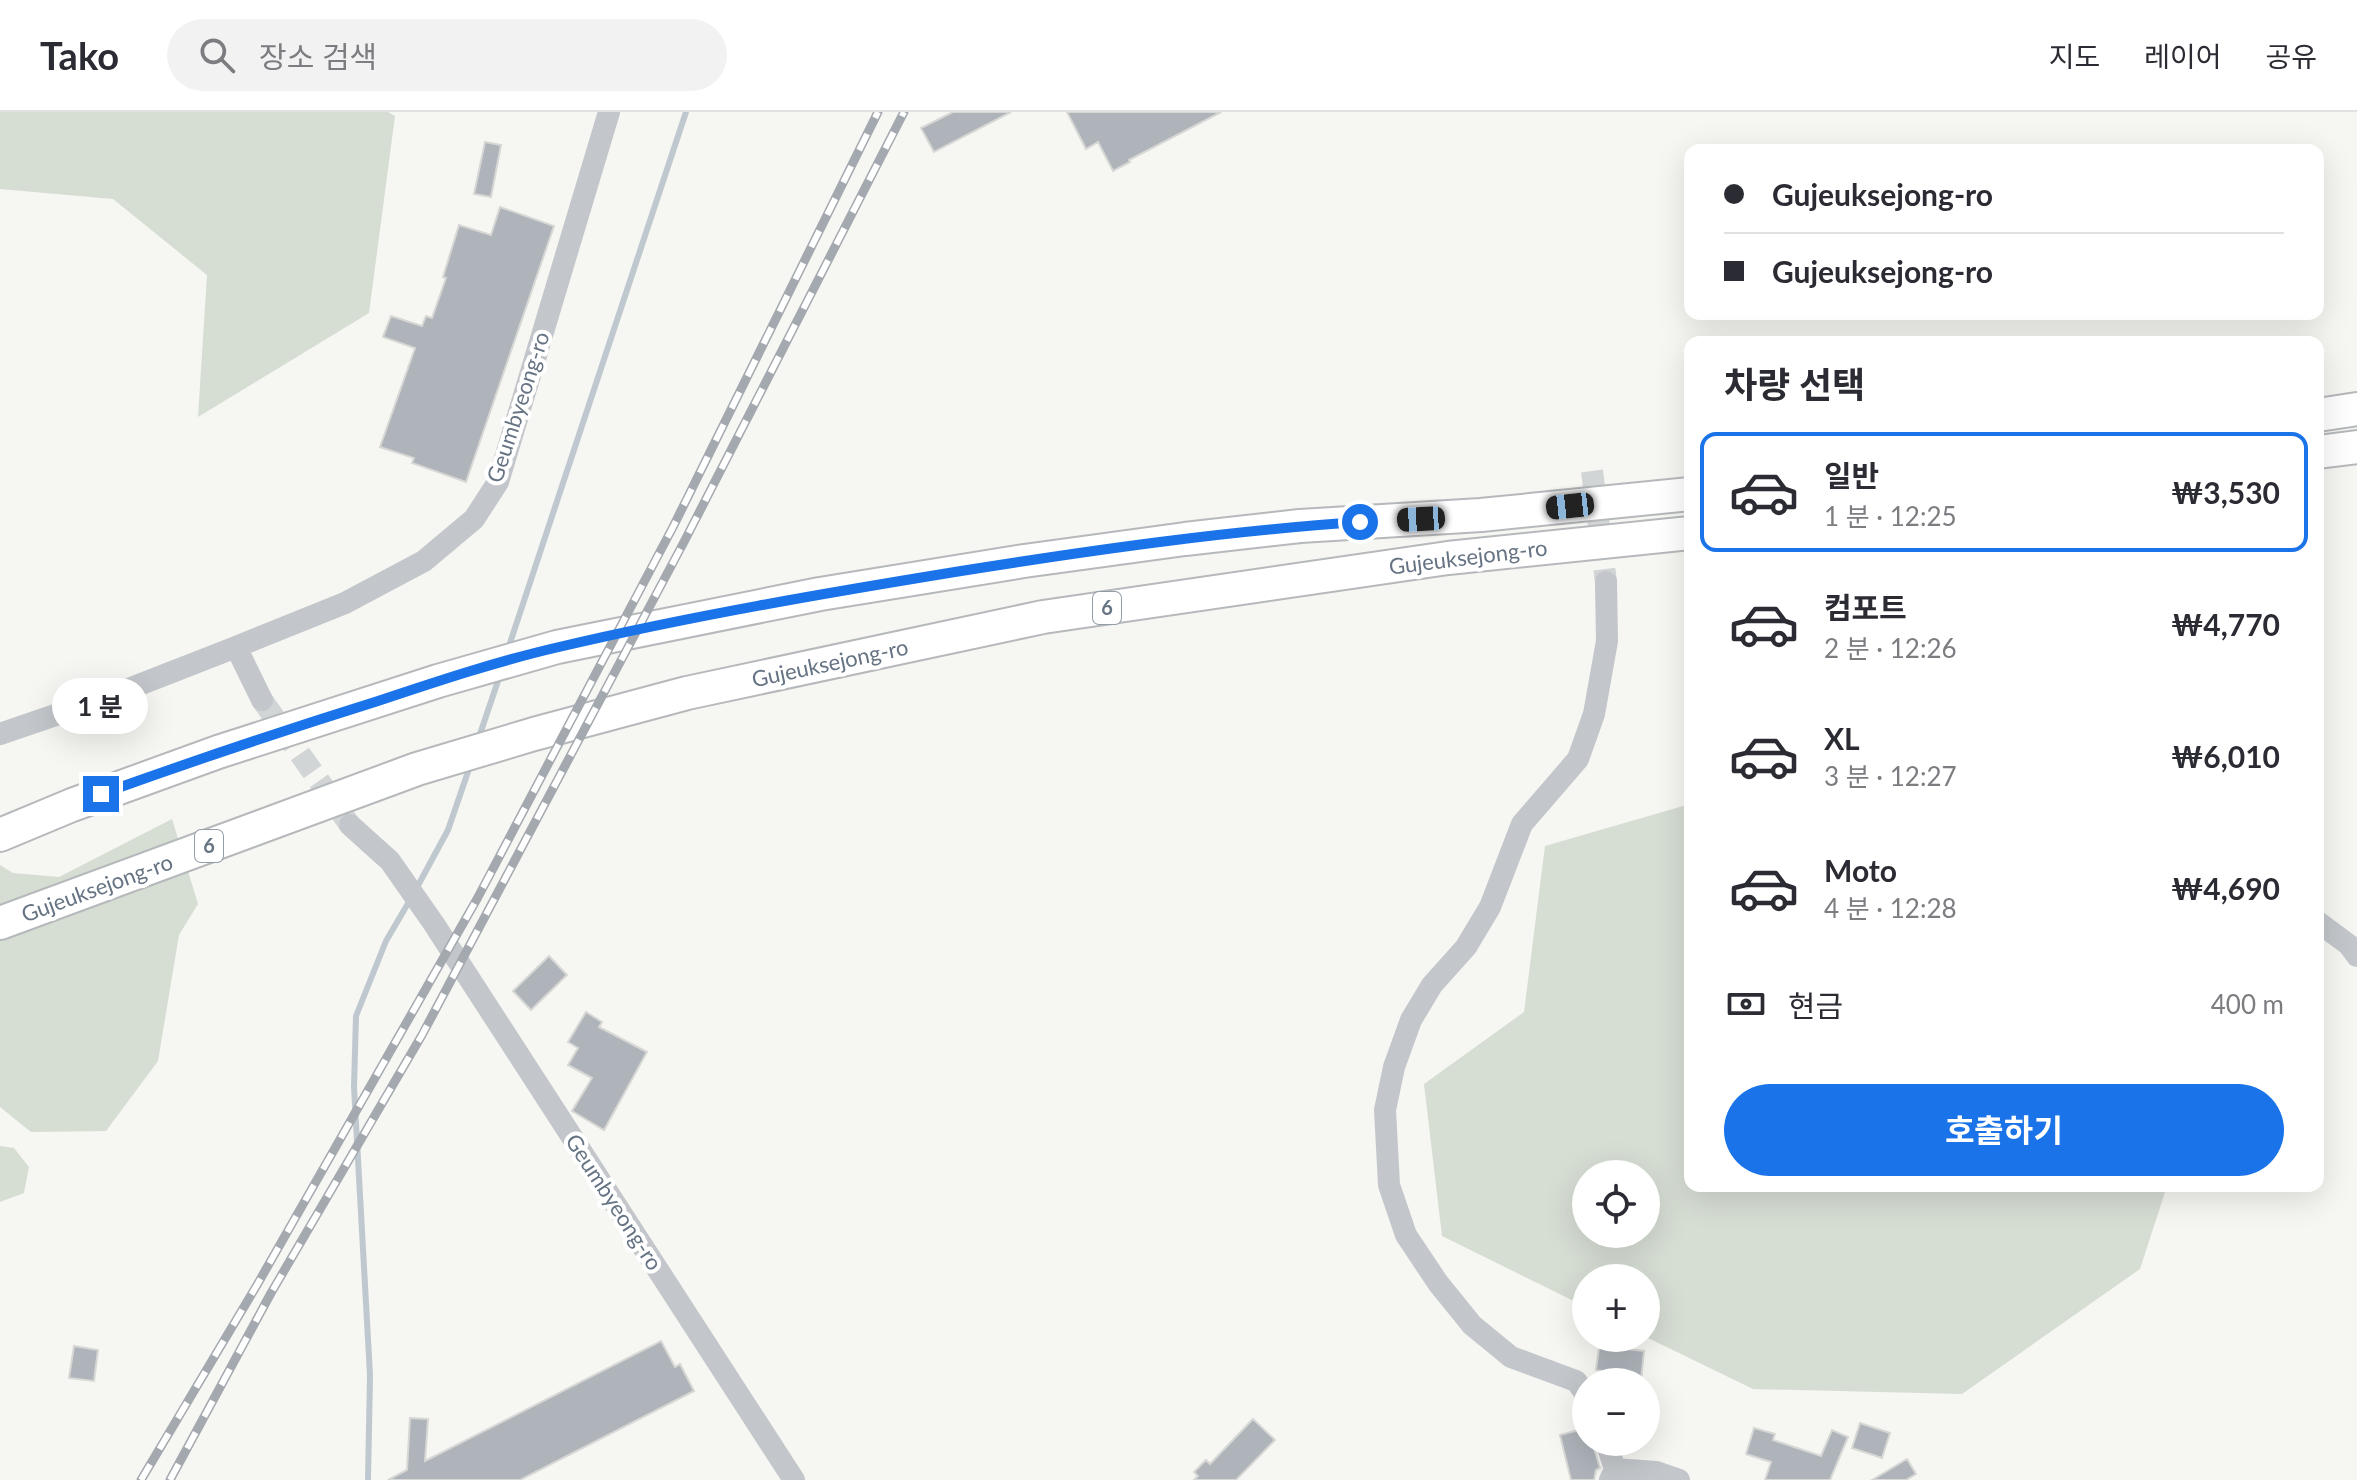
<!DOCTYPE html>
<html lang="ko">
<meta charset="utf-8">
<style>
body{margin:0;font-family:Lato,"Noto Sans KR",sans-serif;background:#f2f2f3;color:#2b2b33;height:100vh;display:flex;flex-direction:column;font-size:30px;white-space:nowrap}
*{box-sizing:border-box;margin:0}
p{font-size:26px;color:#7c7c81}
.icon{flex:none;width:44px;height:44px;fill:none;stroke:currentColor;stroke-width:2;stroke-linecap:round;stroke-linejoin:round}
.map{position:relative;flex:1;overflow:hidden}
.sheet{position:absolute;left:1684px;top:224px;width:640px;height:856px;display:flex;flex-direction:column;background:#fff;border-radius:16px;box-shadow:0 8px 32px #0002}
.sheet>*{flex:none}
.hud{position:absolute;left:1684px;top:32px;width:640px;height:176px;border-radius:16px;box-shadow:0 8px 32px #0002;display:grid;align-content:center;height:176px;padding:0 40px;background:#fff}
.controls{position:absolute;left:1572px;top:1048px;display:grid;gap:16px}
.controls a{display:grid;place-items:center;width:88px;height:88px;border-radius:50%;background:#fff;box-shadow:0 8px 32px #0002;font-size:40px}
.end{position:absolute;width:36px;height:36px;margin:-18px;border:10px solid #1a73e8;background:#fff;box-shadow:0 0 0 4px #fff}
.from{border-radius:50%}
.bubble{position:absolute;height:56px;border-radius:28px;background:#fff;box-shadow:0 8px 32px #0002;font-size:26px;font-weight:700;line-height:56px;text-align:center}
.car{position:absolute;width:24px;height:48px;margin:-24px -12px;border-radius:10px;box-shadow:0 0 6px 2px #0007;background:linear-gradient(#222 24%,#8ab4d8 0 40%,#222 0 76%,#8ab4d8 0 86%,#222 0)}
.hud b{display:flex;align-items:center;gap:28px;height:76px;font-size:30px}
.hud b+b{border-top:2px solid #e1e1e2}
.hud i{width:20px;height:20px;background:#2b2b33}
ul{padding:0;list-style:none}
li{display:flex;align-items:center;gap:24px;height:120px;margin:0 16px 12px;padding:0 24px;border:4px solid transparent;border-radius:16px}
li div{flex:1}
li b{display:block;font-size:30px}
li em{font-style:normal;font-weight:700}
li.current{border-color:#1a73e8}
li>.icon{width:72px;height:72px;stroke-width:1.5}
h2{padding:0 40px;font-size:36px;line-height:96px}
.pay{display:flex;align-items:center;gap:20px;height:88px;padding:0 40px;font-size:30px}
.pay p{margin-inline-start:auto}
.cta{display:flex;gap:16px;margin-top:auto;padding:16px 40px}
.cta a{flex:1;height:92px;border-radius:48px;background:#1a73e8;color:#fff;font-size:32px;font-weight:700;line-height:92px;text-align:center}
header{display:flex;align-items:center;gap:48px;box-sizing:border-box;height:112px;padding:0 40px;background:#fff;border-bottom:2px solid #e1e1e2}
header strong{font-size:38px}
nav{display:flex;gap:44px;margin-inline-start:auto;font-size:28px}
.search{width:560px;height:72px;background:#f2f2f3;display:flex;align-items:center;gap:20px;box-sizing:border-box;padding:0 28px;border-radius:44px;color:#7c7c81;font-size:30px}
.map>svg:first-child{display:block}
</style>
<header>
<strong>Tako</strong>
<div class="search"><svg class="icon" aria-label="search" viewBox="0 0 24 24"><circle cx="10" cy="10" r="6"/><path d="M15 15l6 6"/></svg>장소 검색</div>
<nav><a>지도</a><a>레이어</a><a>공유</a></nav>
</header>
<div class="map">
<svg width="2357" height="1368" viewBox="0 0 2357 1368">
<rect width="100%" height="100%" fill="#f6f6f2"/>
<path fill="#d6ddd3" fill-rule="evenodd" d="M0,0h388l7,4 -26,197 -171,104 9,-142 -94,-76 -113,-10z
M1690,692v382h477l-27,83 -178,125 -209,-5 -107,-52v-59h-60v29l-144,-71 -18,-152 100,-72 21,-166zM1586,1062h60v60h-60z
M172,707l26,85 -19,31 -21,126 -52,70 -75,1 -31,-25v-242l13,8 46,4z
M0,1034l14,2 15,19 -5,26 -24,9z"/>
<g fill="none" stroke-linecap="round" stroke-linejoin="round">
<path stroke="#bec8ce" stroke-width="6" d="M508,537l178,-537
M478,628l22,-65
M415,779l33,-61 22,-64
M368,1368l2,-105 -16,-288 2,-71 30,-75 24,-41"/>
</g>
<path fill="#aeb4ba" stroke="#d7d7d5" stroke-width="2" d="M953,0h58l-77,40 -13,-24z
M1067,0h154l-92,48 1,2 -17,9 -15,-29 -12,7z
M485,30l16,3 -10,52 -17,-3z
M500,95l54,19 -88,256 -54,-19 2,-5 -34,-11 35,-99 -32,-11 8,-21 31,10 4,-10 6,2 14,-40 -3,-1 16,-52 32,10z
M549,844l18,19 -36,35 -18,-19z
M586,900l16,10 -3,5 48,25 -43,78 -32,-19 20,-33 -24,-13 10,-17 -10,-6z
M661,1229l14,26 5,-3 14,27 -174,89h-132l19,-10 3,-52 18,1 -3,42z
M1600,1229l27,4v4l17,2 -3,29 -19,-2 1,-4 -27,-4z
M74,1234l24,4 -4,31 -25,-3z
M1253,1307l22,21 -39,40h-42l4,-4 -4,-4 12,-12 4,4z
M1860,1311l30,10 -8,25 -30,-10z
M1586,1316v14h6l8,26 -4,2 -2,10h-23l-11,-45z
M1754,1316l21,6 -2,6 48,16 11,-26 16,7 -18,43h-65l6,-18 -25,-8z
M1907,1347l9,15 -10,6h-34z"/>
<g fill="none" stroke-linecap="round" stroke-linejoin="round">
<path stroke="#d2d5d6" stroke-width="22" stroke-dasharray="22 11" stroke-linecap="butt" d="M1592,359l14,111
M262,588l88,125"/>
<g stroke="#b6b9bc" stroke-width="36">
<path id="highway" d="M2318,303l39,-6
M2318,340l39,-5
M0,723l72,-30 146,-53 220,-71 119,-34 263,-53 204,-33 161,-22 115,-13 181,-11 209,-21
M0,811l417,-154 117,-35 153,-41 356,-76 405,-59 242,-25"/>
</g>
<path stroke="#c3c6ca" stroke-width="22" d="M262,588l-26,-53 109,-44 79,-42 50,-42 24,-37 111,-370
M0,622l108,-37 128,-50
M350,713l40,36 44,63 360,556
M2318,810l31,23 8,11
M1586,1282l-10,-13 -65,-24 -39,-32 -34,-42 -32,-48 -17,-50 -4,-75 9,-43 17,-47 21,-35 34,-38 24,-40 32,-83 56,-65 16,-45 13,-73 -1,-59
M1606,1330l9,27
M1610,1368l5,-11 41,3 23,8"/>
<use href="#highway" stroke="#fff" stroke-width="32"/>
<g stroke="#a4a9af" stroke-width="9">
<path id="rail" d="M141,1368l116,-195 220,-386 196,-372 205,-415
M170,1368l101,-187 151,-258 263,-495 219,-428"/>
</g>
<use href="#rail" stroke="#fff" stroke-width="6" stroke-dasharray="18" stroke-linecap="butt"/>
</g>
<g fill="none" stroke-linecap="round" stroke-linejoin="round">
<path stroke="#1a73e8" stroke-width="10" d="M101,682c92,-33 184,-64 277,-93 60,-20 120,-40 181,-54 132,-31 267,-54 402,-76 132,-21 265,-40 399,-49"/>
</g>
<g text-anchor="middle" stroke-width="8" stroke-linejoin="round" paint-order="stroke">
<g fill="#fff" stroke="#939da8" stroke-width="2">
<rect x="1093" y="480" width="28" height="32" rx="6"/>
<rect x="195" y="718" width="28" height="32" rx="6"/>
</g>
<g font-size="20" font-weight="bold" fill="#657383">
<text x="1107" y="503">6</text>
<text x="209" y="741">6</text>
</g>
<g font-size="22" fill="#657383" stroke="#fff">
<text transform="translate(518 295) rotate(-72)" y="8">Geumbyeong-ro</text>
<text transform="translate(1468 445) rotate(-7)" y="8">Gujeuksejong-ro</text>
<text transform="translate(830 551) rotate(-12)" y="8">Gujeuksejong-ro</text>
<text transform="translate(97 776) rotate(-20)" y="8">Gujeuksejong-ro</text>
<text transform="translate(614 1090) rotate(57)" y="8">Geumbyeong-ro</text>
</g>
</g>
</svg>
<div class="controls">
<a><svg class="icon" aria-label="locate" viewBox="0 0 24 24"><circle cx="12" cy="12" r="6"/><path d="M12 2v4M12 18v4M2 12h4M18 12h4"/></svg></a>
<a>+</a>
<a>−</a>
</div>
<i class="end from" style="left:1360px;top:410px"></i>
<i class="end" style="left:101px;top:682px"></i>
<div class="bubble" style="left:52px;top:566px;width:96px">1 분</div>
<i class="car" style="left:1570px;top:394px;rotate:264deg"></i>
<i class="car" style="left:1421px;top:407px;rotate:267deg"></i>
<div class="hud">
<b><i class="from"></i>Gujeuksejong-ro</b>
<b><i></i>Gujeuksejong-ro</b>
</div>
<section class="sheet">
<h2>차량 선택</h2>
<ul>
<li class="current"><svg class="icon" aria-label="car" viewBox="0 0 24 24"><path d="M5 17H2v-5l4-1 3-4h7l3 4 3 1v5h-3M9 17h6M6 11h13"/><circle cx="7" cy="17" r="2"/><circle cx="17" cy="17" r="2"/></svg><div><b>일반</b><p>1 분 · 12:25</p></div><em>₩3,530</em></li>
<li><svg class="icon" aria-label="car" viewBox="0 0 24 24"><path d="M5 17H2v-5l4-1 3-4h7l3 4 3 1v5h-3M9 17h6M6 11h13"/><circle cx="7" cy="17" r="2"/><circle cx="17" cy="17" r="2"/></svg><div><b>컴포트</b><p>2 분 · 12:26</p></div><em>₩4,770</em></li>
<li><svg class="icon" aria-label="car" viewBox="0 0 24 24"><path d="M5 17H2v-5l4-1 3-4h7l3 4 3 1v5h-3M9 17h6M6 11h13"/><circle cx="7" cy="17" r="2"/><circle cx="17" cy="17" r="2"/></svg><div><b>XL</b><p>3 분 · 12:27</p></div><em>₩6,010</em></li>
<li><svg class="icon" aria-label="car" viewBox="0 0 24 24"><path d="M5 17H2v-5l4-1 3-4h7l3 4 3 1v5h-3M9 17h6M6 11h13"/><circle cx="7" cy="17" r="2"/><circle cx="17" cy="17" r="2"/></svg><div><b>Moto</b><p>4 분 · 12:28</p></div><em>₩4,690</em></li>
</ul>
<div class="pay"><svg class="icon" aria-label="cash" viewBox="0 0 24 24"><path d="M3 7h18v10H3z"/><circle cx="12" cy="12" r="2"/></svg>현금<p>400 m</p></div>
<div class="cta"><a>호출하기</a></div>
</section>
</div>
